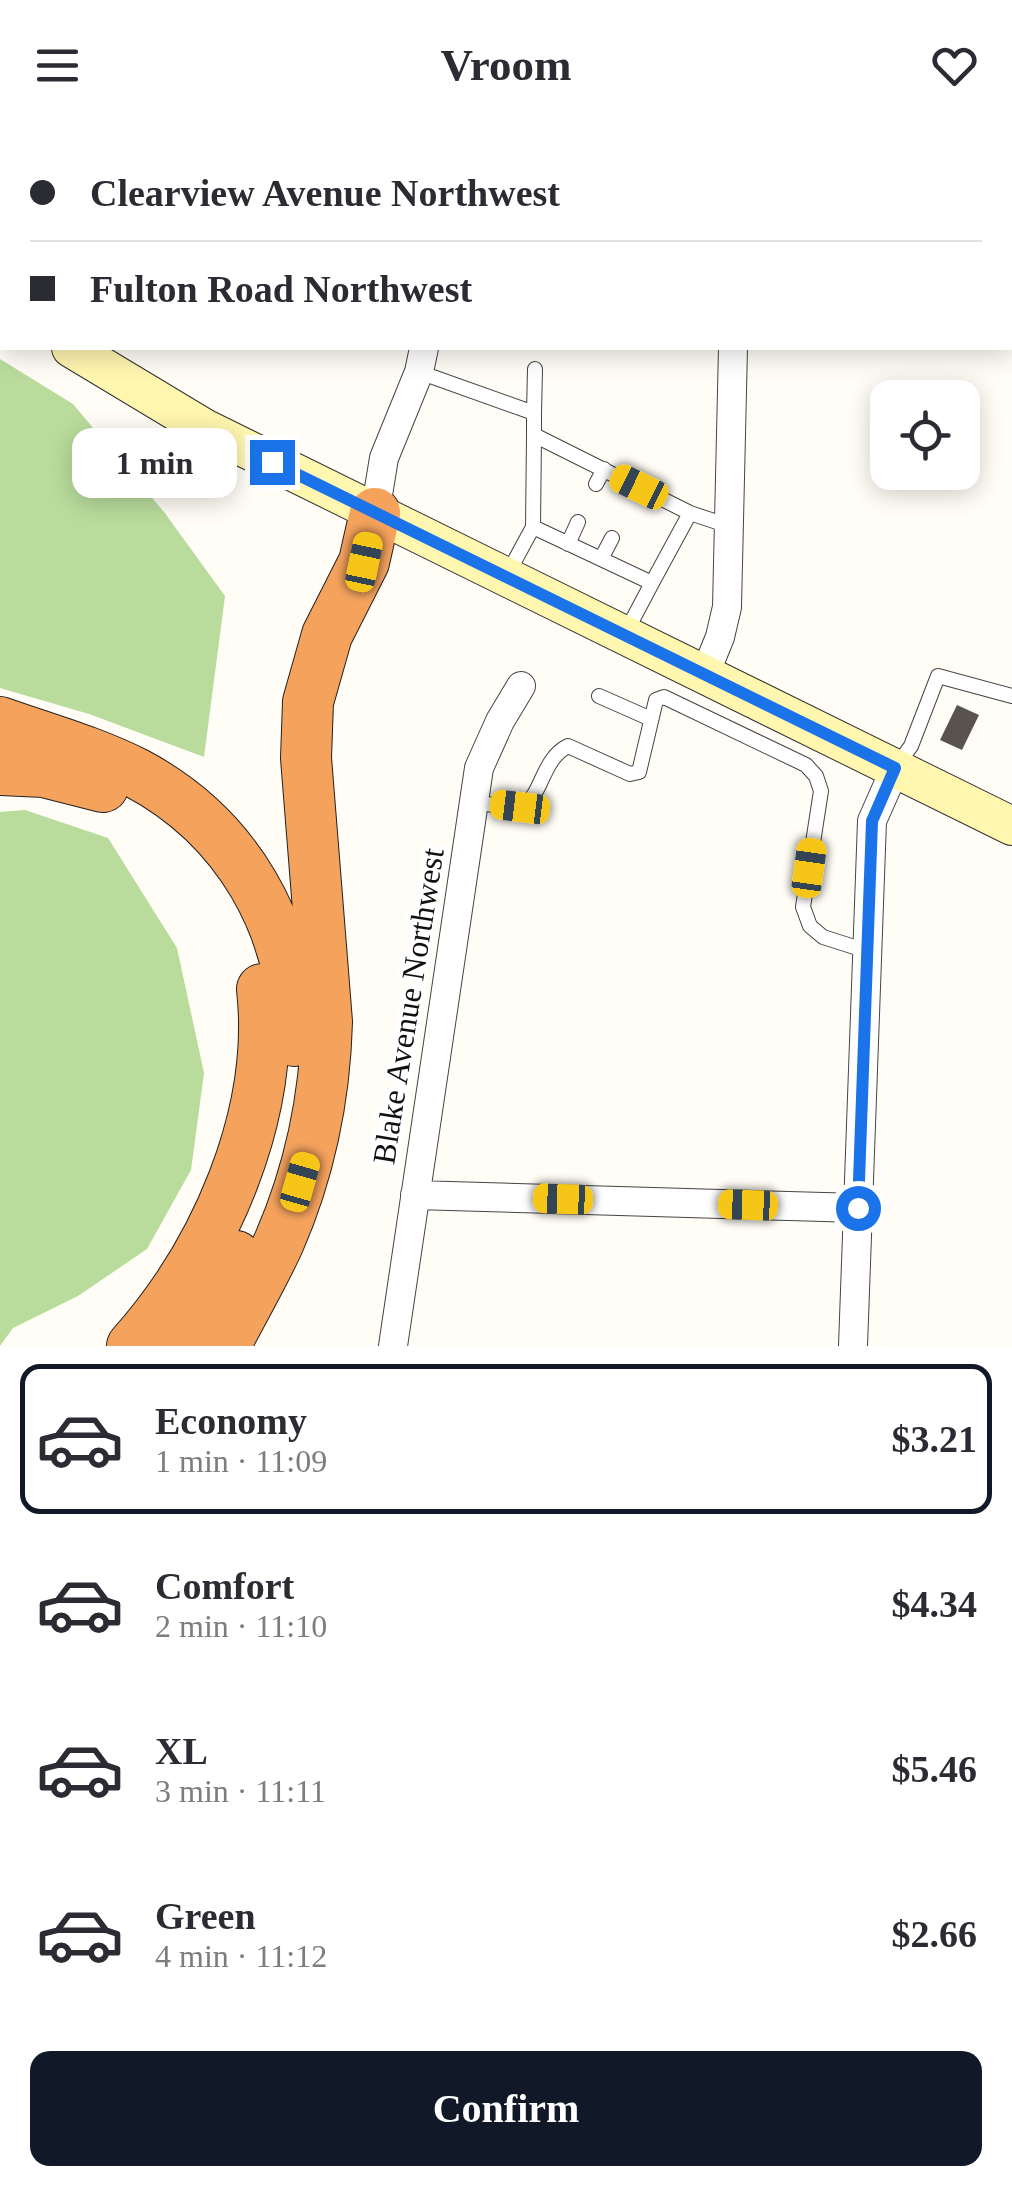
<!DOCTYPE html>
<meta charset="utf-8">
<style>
body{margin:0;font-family:Georgia,serif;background:#f2f2f3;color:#2b2b33;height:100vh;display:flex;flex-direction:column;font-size:38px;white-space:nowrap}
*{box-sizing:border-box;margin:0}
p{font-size:32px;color:#7c7c81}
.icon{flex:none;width:55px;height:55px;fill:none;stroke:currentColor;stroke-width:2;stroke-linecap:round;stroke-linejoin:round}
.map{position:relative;height:1216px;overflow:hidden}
.sheet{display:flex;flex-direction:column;background:#fff;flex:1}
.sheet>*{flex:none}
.banner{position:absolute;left:0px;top:0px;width:1012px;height:220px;box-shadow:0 5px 25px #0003;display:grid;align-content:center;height:220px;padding:0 30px;background:#fff}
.controls{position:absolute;left:870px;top:250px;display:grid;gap:20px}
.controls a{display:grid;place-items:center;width:110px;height:110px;border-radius:20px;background:#fff;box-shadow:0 5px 25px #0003;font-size:50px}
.end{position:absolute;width:45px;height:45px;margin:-22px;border:12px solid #1a73e8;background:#fff;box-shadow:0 0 0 5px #fff}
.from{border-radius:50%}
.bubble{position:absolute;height:70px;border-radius:20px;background:#fff;box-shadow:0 5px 25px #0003;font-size:32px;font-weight:800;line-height:70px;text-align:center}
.car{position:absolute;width:30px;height:60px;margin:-30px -15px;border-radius:12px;box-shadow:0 0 8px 2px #0007;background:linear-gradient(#f5c518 24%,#345 0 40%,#f5c518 0 76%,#345 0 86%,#f5c518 0)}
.banner b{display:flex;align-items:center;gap:35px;height:95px;font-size:38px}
.banner b+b{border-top:2px solid #e1e1e2}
.banner i{width:25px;height:25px;background:#2b2b33}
ul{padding:18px 0 0;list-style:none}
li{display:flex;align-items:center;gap:30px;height:150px;margin:0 20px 15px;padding:0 10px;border:5px solid transparent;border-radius:20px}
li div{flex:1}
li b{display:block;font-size:38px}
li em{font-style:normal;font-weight:800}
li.active{border-color:#111827}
li>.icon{width:90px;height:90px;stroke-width:1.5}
.cta{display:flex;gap:20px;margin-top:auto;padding:20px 30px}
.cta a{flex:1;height:115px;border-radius:20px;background:#111827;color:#fff;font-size:40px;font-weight:800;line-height:115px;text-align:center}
header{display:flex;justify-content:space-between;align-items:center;height:130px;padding:0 30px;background:#fff;font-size:45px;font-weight:800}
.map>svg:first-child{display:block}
</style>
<header><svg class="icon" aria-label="menu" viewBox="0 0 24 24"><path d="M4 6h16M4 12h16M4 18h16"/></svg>Vroom<svg class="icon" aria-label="heart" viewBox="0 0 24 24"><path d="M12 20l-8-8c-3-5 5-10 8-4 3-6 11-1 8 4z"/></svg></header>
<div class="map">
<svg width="1012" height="1216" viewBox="0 0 1012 1216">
<rect width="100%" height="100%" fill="#fffdf5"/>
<path fill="#b9dc9c" d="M0,229l73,45 91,108 61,84 -21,161 -115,-43 -89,-26z
M25,680l83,28 69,110 27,125 -13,97 -44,79 -69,47 -65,32 -13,18v-534z"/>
<path fill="#5a524d" d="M957,575l22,10 -17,35 -22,-10z"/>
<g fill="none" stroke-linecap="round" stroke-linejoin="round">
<g stroke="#444" stroke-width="16">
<path id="lane" d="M537,2v-2
M665,2v-2
M419,242l115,41v22l156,78 39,13
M534,283l1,-44
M534,305l-1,92 119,56 -26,49
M596,354l8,-15
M568,414l10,-22
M601,429l11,-21
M507,445l26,-48
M652,453l38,-70
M599,566l52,23
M895,638l16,-22 27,-70 74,20
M474,672c13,1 39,9 50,3 18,-10 18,-46 44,-59l62,28 9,-2 17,-72 8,-3 142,68 10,11 5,15 -18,116 7,19 13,11 44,14"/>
</g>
<g stroke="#444" stroke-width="30">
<path id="street" d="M438,2v-2
M737,2v-2
M375,383l9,-55 35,-86 5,-24
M705,544l15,-37 7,-30 6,-259
M415,1065l444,13
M393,1216l86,-578 21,-47 21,-35
M853,1216l19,-525 23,-52"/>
</g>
<g stroke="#333" stroke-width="40">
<path id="secondary" d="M0,173l2,1
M71,218l133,80 808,398"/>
</g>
<g stroke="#222" stroke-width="52">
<path id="highway" d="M0,592c45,16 93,29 136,51 100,53 160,154 158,268
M0,640l44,2 59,15
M132,1216c83,-93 144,-231 130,-357
M181,1216l55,-90
M225,1216c18,-35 38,-69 54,-104 30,-69 46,-145 48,-220l-21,-264 2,-56 19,-67 37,-73 11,-49"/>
</g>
<use href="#lane" stroke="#fff" stroke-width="14"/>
<use href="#street" stroke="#fff" stroke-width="28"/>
<use href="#secondary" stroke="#fff6b0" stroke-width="38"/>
<use href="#highway" stroke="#f5a25d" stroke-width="50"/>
</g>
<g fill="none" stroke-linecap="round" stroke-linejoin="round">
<path stroke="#1a73e8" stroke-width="12" d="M272,332l623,306 -23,53 -14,387"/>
</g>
<g text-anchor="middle" stroke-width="10" stroke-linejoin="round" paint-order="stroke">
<g font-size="32" fill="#111" stroke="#fff">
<text transform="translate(408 876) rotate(-81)" y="11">Blake Avenue Northwest</text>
</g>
</g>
</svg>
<div class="controls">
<a><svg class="icon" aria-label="locate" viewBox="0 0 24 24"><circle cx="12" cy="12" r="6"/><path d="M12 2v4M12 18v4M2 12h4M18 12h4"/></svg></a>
</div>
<i class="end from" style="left:858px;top:1078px"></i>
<i class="end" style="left:272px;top:332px"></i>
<div class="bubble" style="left:72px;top:298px;width:165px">1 min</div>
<i class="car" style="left:639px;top:357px;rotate:296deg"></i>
<i class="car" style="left:364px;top:432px;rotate:12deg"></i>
<i class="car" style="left:520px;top:677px;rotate:277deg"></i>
<i class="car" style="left:809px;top:738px;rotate:8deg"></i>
<i class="car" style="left:300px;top:1052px;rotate:16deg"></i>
<i class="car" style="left:563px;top:1069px;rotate:272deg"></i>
<i class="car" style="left:748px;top:1075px;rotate:272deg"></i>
<div class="banner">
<b><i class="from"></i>Clearview Avenue Northwest</b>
<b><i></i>Fulton Road Northwest</b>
</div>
</div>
<section class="sheet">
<ul>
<li class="active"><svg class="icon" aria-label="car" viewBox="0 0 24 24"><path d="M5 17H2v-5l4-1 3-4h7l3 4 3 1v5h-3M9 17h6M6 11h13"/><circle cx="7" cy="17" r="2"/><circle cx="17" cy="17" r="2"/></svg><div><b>Economy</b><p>1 min · 11:09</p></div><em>$3.21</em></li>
<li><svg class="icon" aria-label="car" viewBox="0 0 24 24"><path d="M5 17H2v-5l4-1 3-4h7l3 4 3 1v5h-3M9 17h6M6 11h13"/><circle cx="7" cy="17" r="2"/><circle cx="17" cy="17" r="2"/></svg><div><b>Comfort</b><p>2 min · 11:10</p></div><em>$4.34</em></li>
<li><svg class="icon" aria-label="car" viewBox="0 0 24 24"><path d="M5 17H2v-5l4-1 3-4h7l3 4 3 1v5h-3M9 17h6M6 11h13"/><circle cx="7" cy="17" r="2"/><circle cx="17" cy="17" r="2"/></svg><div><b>XL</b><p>3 min · 11:11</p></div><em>$5.46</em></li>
<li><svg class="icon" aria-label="car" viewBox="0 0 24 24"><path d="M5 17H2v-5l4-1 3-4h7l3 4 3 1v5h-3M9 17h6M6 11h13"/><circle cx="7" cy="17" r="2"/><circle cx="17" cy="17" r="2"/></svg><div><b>Green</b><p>4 min · 11:12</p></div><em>$2.66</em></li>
</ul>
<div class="cta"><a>Confirm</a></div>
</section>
